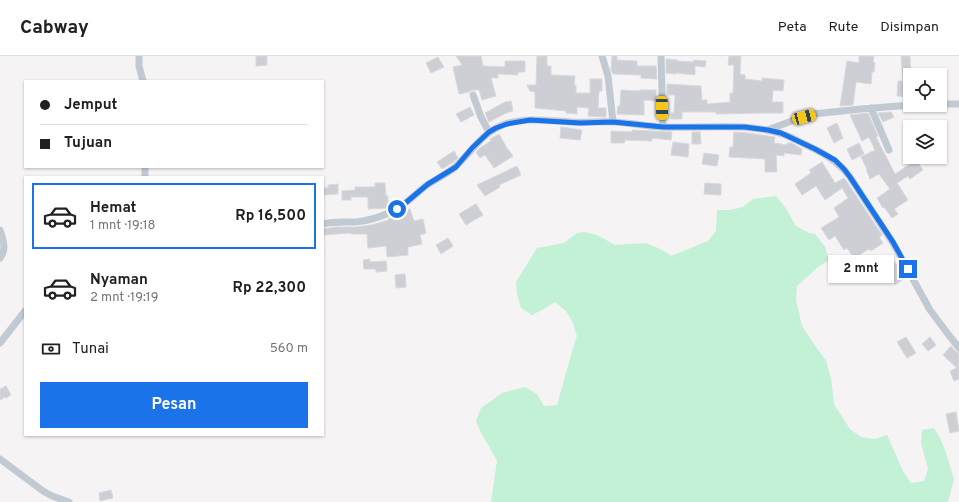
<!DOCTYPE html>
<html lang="id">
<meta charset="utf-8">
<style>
body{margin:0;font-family:Overpass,sans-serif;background:#f6f6f6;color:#202124;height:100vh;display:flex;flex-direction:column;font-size:15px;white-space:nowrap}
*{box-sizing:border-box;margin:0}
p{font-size:13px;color:#757577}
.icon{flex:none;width:22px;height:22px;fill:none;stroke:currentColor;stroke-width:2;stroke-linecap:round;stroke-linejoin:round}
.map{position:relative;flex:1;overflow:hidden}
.sheet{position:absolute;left:24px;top:120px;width:300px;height:260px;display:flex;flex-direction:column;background:#fff;border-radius:0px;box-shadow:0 1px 3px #0004}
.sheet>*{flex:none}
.top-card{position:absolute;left:24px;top:24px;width:300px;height:88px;border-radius:0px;box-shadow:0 1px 3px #0004;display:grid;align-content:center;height:88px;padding:0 16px;background:#fff}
.controls{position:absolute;left:903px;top:12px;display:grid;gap:8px}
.controls a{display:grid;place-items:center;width:44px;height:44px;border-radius:0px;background:#fff;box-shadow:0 1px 3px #0004;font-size:20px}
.end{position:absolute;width:18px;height:18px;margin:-9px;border:5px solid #1a73e8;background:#fff;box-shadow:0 0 0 2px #fff}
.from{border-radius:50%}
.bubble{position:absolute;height:28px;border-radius:0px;background:#fff;box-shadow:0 1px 3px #0004;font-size:13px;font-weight:700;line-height:28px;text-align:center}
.car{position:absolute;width:12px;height:24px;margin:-12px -6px;border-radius:5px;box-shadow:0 0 3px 1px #0007;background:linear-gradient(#f5c518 24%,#345 0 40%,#f5c518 0 76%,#345 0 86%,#f5c518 0)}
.top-card b{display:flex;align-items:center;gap:14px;height:38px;font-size:15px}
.top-card b+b{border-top:1px solid #e0e0e0}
.top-card i{width:10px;height:10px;background:#202124}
ul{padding:7px 0 0;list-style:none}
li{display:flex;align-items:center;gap:12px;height:66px;margin:0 8px 6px;padding:0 8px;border:2px solid transparent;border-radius:0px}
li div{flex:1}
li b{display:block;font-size:15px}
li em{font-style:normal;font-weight:700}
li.on{border-color:#1a73e8}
li>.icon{width:36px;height:36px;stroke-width:1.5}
.pay{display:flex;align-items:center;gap:10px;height:44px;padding:0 16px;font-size:15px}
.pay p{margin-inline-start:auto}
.button{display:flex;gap:8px;margin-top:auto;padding:8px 16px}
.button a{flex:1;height:46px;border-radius:0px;background:#1a73e8;color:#fff;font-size:16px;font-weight:700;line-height:46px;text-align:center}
header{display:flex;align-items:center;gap:24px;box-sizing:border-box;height:56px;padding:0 20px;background:#fff;border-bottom:1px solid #e0e0e0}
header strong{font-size:19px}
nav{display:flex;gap:22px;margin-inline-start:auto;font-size:14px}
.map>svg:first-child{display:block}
</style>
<header>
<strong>Cabway</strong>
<nav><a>Peta</a><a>Rute</a><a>Disimpan</a></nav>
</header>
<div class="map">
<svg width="959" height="446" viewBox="0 0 959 446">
<rect width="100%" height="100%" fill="#f5f3f3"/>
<path fill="#c3f1d5" d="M776,140l9,11 11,19 13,7 6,1 10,13 4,13 -11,7 -21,19 -1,14 6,26 16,24 8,10 5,18 3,26 16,25 11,8 14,2 12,-4 16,36 8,12 13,-2 4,-12 -7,-26 1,-13 12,-2 7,12 5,13 8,26 -6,23h-457l6,-41 -3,-6 -13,-22 -5,-12 5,-13 21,-15 23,-6 12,7 7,12 13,-1 14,-50 6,-19 -4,-13 -7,-12 -11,-9 -11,7 -12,6 -11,-7 -4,-14 -1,-12 21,-34 27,-5 13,-10 7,-1 13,3 18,10 31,-2 12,5 6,3 7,5 37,-15 8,-10 1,-21h13l13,-3 10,-8z"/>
<path fill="#cdcfd5" stroke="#d7d9de" d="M256,0h11v9l-11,1z
M456,0h25l2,10 22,1v-6h20v11h-7v3l-20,-1v4h-7l5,18 -14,4 -3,-10h-7l-3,2 -10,2 -6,-27 9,-2z
M537,0h10v10h4v9l24,1 -1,9h2v8h14v-14h12v12h-3l-1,17h8v9l-18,-1 1,-8 -12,-1v7l-11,-1v-2l-31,-3v-16l-5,-1 -3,-6h9z
M612,0h5v4l20,1v5h19l1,13 -16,-1v-3l-28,-1 -2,-4z
M729,0h12l-1,18 5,1v4l17,2v-3l22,2 -1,11 -10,-1 -1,12h11v11h-16l-51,1v-2h-34v7h-11v-6h3l1,-18h-8v-11l34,2 1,14h5v4l23,-2v-9h3l1,-28h-6z
M859,0h15l-1,6 2,1 -1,9h-2l-1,12 -15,-2 -3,23 -13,1 7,-45 12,2z
M901,0h9l1,18h-1v23l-13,-1 1,-15h5z
M438,1l6,10 -13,6 -5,-10z
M666,3l11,1v1l17,1v-2l12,1 -1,6 -10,-1v9l-19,-2v1l-10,-1z
M621,34l19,1v-1h16v11l-12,-1v15l-27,-1 1,-8h2z
M511,45l2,10 -7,2 -17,9 -4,-9 20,-11z
M470,51l4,8 -13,7 -5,-8z
M891,56l3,5 -11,5 -5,-9z
M868,57l10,23 -2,1 19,37 21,-14 7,10 -13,9 -2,-3 -11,7 11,17 -14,9 4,5 -6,4 -8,-11 -1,1 -6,-10 13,-9 -11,-15 -9,5 -4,-10h1l-6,-12 14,-7 -6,-13 -7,4 -12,-26z
M837,67l6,15 -9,5 -7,-15z
M561,71l21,3 -2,10 -20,-2z
M632,74l40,2 -1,8 -19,-2v3l-27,-1 -1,3h-13v-12l21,1z
M692,76h8l1,12h-9z
M734,76l14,1 27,4 -1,6 13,2v-2h5l10,6 -1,6 -17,-2v3l-8,-1 1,17h-12v-13l-36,-2 1,-10h3z
M499,78l9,16v-1l5,7 -19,12 -9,-13 -5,3 -4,-6 5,-5 10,-6 -1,-2z
M673,86l16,2 -1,13 -17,-2z
M859,87l5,11 -12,6 -5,-11z
M454,95l4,7 -5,4 -11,7 -5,-7z
M704,97l15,2 -2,11 -15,-2z
M822,106l13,21 9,-5 1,1 37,56 -3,2 4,6 -12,8 -2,-2 -15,9 -7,-10 -3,2 -9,-14 -6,4 -8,-12 18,-11 -5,-9 14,-10 -6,-10 -17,12 -9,-14 -14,9 -7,-11 16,-11 -2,-3z
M517,110l4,9 -22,10 1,2 -15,9 -8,-11z
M375,127h10l1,13h2v12l-20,1v-12h-17v3h-9v-9l13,-1v-3h20z
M705,127l16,1v11l-17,-1z
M338,128v10l-15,1v-7h5v-3z
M476,148l7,11 -17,10 -7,-11z
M410,153l4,12 9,-2 3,14 -6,2 2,9 -14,3v8l-21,2 -1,-11 -18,2 -1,-14h-16v-1l-28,2v-6l13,-2h20l15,-2 18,-5 -1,-1 14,-7z
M448,182l5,8 -12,8 -5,-9z
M892,202l13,20 -10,7 -13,-21z
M370,203v3l16,-1 1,10 -11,1v-3h-12l-1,-9z
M405,218l1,13 -10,1 -1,-13z
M906,281l10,16 -9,5 -10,-16z
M930,281l6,8 -8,6 -6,-7z
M951,290l4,5 4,2v26l-5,2 -4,-10 7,-3 -14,-13z
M6,330l5,9 -5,3 -1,-1 -5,3v-11z
M956,356l3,19 -9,2 -4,-19z
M111,434l2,8 -13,3 -1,-8z"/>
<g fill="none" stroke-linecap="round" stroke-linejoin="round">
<path stroke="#c1cad2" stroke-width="7" d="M139,0v10l4,15
M602,0l6,20 5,46
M661,0l2,71
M473,39l8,22 8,15
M940,48h19
M871,52l18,42
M768,74l26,-10 19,-6 48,-5 50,-4
M145,111v10
M323,168c11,-3 22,-2 33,-2 12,-1 24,-5 35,-10 14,-6 24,-18 36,-27 9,-6 20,-11 28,-18 18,-16 26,-34 50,-43 21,-7 44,-3 66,-2 14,1 28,-1 43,0 16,1 32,4 48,5 38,2 81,-5 117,6 9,2 17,7 25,11 18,8 34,17 46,33l43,66 37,67 18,24 11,14
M0,174c3,10 7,19 0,28
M0,287l25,-32
M0,403l43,32 9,5 17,6"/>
</g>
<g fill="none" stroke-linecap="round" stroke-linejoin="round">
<path stroke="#1a73e8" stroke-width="5" d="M397,153l6,-4 25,-21 28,-17 16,-19 17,-16 7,-4 11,-4 23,-4 50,3 33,-1 50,5h82l23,3 13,3 34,16 20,11 9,9 6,8 43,65 15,27"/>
</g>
</svg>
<div class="controls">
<a><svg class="icon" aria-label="locate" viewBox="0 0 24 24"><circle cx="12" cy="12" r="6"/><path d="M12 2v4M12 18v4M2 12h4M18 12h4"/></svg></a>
<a><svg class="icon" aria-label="layers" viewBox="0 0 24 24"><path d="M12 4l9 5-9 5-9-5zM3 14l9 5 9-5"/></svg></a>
</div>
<i class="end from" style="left:397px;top:153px"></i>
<i class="end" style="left:908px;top:213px"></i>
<div class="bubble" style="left:828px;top:199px;width:66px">2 mnt</div>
<i class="car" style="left:662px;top:52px;rotate:179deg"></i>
<i class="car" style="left:804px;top:61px;rotate:75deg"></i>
<div class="top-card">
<b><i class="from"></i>Jemput</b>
<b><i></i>Tujuan</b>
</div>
<section class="sheet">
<ul>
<li class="on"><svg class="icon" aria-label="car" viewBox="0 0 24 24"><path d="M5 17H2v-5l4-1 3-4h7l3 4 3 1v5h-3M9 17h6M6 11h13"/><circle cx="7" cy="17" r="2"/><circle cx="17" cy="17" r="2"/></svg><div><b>Hemat</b><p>1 mnt · 19:18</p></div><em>Rp 16,500</em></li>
<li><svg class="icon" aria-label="car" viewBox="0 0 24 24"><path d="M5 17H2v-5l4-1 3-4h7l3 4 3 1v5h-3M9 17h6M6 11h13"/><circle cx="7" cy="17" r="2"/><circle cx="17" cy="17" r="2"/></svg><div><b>Nyaman</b><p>2 mnt · 19:19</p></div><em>Rp 22,300</em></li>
</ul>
<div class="pay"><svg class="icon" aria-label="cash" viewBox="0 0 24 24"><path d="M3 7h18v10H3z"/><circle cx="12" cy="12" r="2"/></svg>Tunai<p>560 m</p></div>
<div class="button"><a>Pesan</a></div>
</section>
</div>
